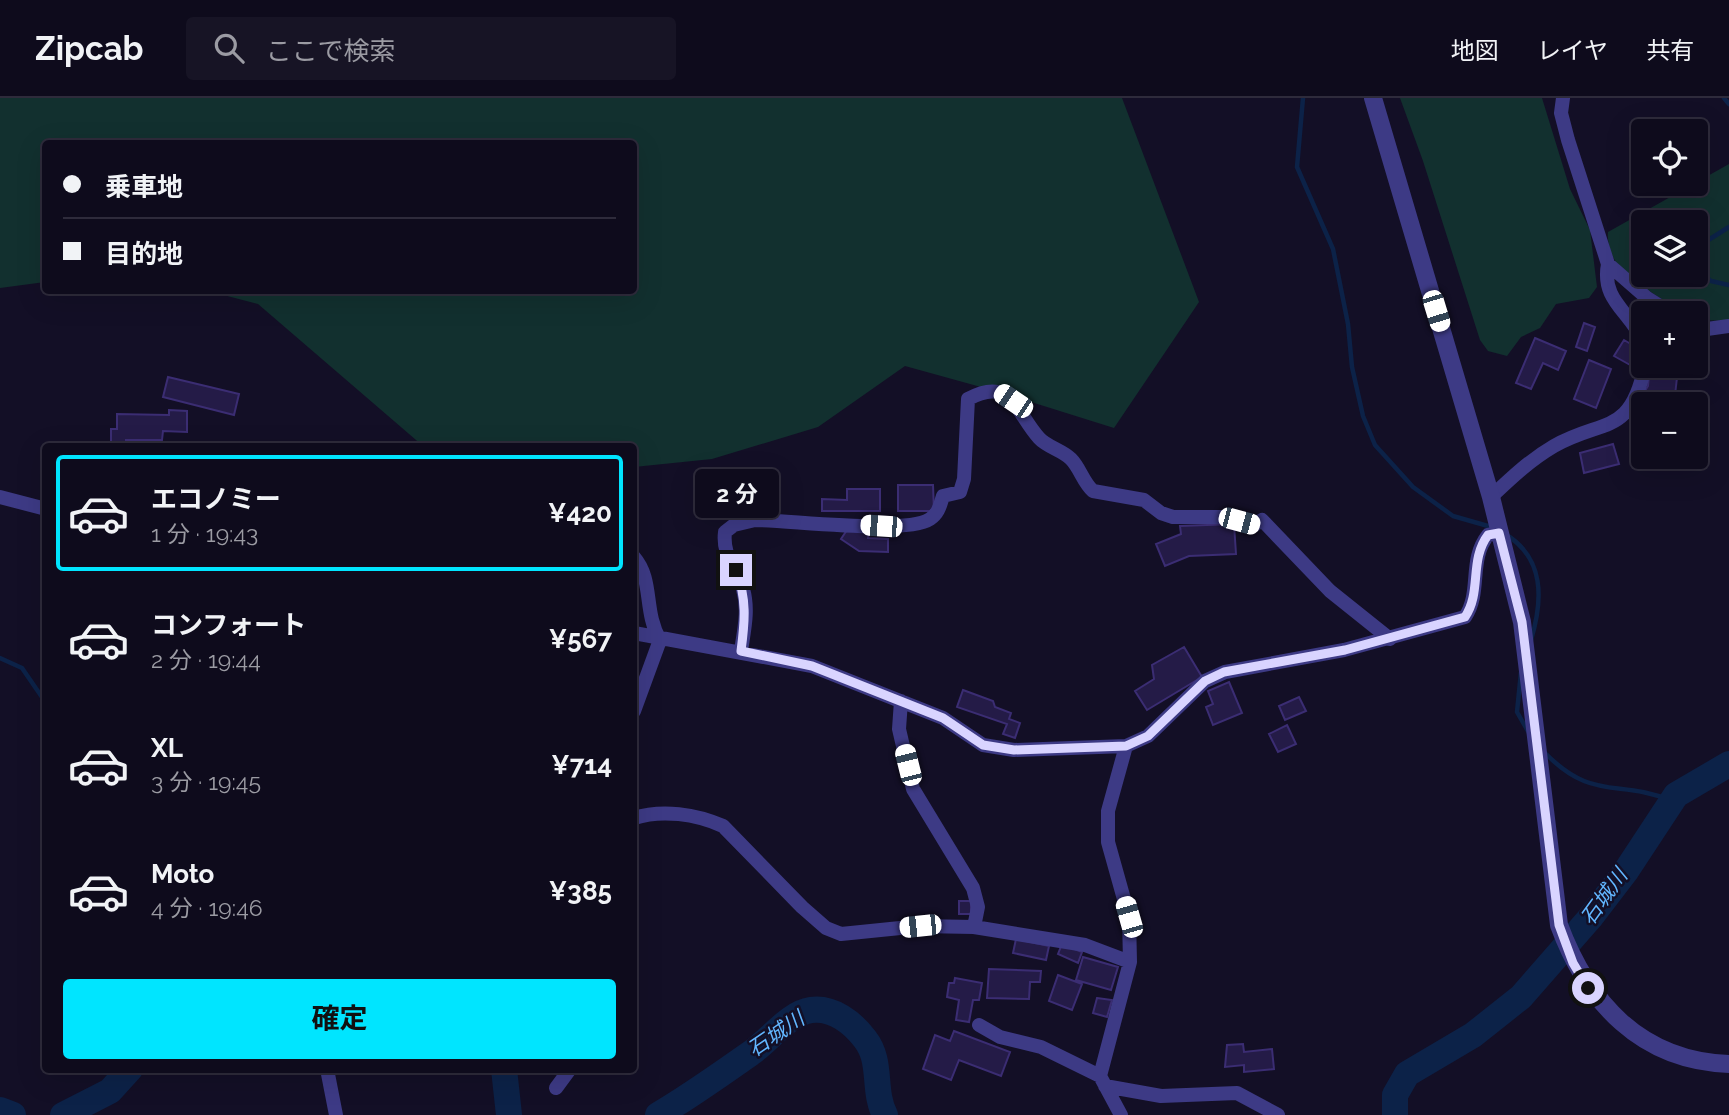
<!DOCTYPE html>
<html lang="ja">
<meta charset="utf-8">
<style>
body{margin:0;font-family:Raleway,"Noto Sans JP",sans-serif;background:#171425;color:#f1f3f6;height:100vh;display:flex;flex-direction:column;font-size:26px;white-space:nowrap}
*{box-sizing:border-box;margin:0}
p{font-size:23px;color:#9b9ba3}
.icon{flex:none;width:38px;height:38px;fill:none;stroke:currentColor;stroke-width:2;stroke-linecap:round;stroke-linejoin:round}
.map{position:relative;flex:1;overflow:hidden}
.sheet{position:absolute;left:42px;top:345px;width:595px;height:630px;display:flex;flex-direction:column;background:#0e0b1c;border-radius:7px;box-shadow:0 7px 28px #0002,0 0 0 2px #2e2b3b}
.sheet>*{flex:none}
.hud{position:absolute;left:42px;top:42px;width:595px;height:154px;border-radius:7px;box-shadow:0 7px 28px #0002,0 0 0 2px #2e2b3b;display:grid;align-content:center;height:154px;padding:0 21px;background:#0e0b1c}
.buttons{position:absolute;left:1631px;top:21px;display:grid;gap:14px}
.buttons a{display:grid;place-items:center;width:77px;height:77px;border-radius:7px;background:#0e0b1c;box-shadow:0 7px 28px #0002,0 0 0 2px #2e2b3b;font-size:35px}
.end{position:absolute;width:32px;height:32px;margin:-16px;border:9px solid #d9d4ff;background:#111;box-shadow:0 0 0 4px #111}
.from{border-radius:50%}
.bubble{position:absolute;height:49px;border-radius:7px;background:#0e0b1c;box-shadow:0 7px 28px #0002,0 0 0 2px #2e2b3b;font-size:23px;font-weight:700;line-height:49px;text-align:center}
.car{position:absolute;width:21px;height:42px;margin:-21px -10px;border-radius:9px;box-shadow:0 0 5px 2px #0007;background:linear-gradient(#fff 24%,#345 0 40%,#fff 0 76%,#345 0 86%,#fff 0)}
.hud b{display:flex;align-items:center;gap:24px;height:66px;font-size:26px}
.hud b+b{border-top:2px solid #2e2b3b}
.hud i{width:18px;height:18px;background:#f1f3f6}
ul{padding:12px 0 0;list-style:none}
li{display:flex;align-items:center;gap:21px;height:116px;margin:0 14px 10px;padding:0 7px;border:4px solid transparent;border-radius:7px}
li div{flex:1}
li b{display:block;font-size:26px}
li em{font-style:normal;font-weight:700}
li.current{border-color:#00e5ff}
li>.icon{width:63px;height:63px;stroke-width:1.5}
.cta{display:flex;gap:14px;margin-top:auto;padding:14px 21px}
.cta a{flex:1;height:80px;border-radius:7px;background:#00e5ff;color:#111;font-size:28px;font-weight:700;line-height:80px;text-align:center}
header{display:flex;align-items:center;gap:42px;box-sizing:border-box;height:98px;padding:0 35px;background:#0e0b1c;border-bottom:2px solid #2e2b3b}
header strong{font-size:33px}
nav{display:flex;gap:38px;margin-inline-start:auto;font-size:24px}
.search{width:490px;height:63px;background:#171425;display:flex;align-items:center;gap:18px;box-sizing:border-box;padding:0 24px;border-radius:7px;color:#9b9ba3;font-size:26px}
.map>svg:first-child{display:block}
</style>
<header>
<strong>Zipcab</strong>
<div class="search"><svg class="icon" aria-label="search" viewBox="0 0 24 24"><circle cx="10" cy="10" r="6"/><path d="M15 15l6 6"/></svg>ここで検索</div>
<nav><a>地図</a><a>レイヤ</a><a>共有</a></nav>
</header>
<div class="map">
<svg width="1729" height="1017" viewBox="0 0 1729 1017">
<rect width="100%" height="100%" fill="#130f26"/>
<path fill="#12302f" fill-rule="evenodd" d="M0,0h1122l77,204 -85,126 -115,-36 -94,-26 -87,61 -106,32 -78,8v-21h-211l-165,-142 -50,-13 426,-1v-146h-588l-1,138 -45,6z
M1400,0h142l28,91 20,41 7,57 -8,11 -33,6 -16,24 -19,9 -14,19 -19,-5 -8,-11 -57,-179z
M1729,66v157l-30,-1 -3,-7c-20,0 -71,-37 -82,-54 -4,-7 -7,-20 -6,-27zM1643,124h53v53h-53z"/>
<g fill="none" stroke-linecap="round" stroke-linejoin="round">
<path stroke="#0c2248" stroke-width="4.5" d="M1303,0l-6,69 36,82 15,75 4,43 11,49 12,29 38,42 40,29 42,12
M1724,0l5,6
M1696,154l6,-8 27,-17
M1696,171l15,12 18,4
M1505,436c40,24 38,66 26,106
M0,560l22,10 24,35
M1521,574l-4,40 12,21
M1543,653c50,52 74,27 129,50"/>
<path stroke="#0c2248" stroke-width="26" d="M504,971l5,46
M0,1012l13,5
M63,1017l47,-24 20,-22
M658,1017c31,-18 63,-41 93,-62 18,-12 38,-40 60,-43 22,-3 42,13 54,29 18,23 7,51 20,76
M1395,1017v-20l12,-21 66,-39 48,-38 69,-79 36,-47 50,-76 53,-31"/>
</g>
<path fill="#241b47" stroke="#3b2d73" stroke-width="2" d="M1584,225l11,4 -8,24 -11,-4z
M1535,240l31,13 -8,19 -15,-7 -12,26 -15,-6z
M1624,242l17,10 -9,16 -18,-10z
M1589,262l22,9 -15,39 -22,-9z
M1650,268l28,3 -3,26 -10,-1 -6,10h-16v10l-9,-5 14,-23z
M168,279l71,17 -5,21 -71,-18z
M169,312l18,1v21l-24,-1 -1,9h-36v4h-15v-15h6v-15l52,1z
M1613,346l6,20 -35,9 -4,-20z
M898,387h35l1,26h-36z
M847,391h33v22h-58v-12l25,1z
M1234,426l2,30 -47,2 -24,10 -9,-22 25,-10 -1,-8z
M847,432l22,1 -1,7 20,1v13l-29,-1 -18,-12z
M1184,549l18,30 -55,33 -12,-19 19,-12 -2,-14z
M1229,584l13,31 -29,12 -7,-18 7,-3 -5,-13z
M963,592l30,11 2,6 16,6 -2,6 11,4 -5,15 -12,-4 4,-10 -50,-17z
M1299,599l7,14 -21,9 -6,-14z
M1287,627l9,19 -18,8 -9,-18z
M959,803h12v13h-12z
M1016,841l33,7 -3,14 -33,-7z
M1062,846l20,8 -4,11 -20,-9z
M1083,859l35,10 -7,23 -35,-10z
M989,871l52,2 -1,11h-10l-1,17 -42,-1z
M1058,877l24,9 -10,26 -23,-9z
M955,880l27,5 -3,17h-6l-4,22 -13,-2 3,-20 -12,-3 2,-14h5z
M1097,900l15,2 -5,17 -14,-4z
M954,933l56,21 -9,24 -42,-16 -8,20 -28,-11 12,-34 15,6z
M1243,946l1,8 28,-3 2,20 -30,3v-7l-19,2 2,-22z"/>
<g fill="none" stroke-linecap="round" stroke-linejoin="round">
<path stroke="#3d3a85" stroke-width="14" d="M1563,0l-2,15 7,27 40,124c-7,37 22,47 35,77
M1608,166l39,34 24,15
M1696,227l11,4 22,-3
M0,399l46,12
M1491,399c20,-19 39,-37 63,-51 49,-28 76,-9 91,-80
M634,459c20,23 9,54 26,83
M634,535l178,33 131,52 40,27 31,5 112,-4 22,-10 57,-55 20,-9 119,-22 121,-33c17,-25 3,-57 23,-82l11,-2
M741,553c3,-21 8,-41 2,-62 -6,-22 -21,-32 -18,-57l9,-7 21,-5c35,0 151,15 175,-1 9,-6 10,-14 13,-23l17,-4 4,-13 4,-80c44,-24 48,14 71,39 8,9 23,12 32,21 9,9 12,23 22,32l51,9 17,13 12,4h52l29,8 8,-5 68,71 60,48
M901,603l-2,28 14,60 60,99 5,19 -4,20
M634,613l26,-71
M634,720c28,-9 62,-4 89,8l79,81 24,21 15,6 79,-8 54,1 111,18 45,17
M979,927l21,12 41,10 59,29
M327,971l9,46
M1105,988l56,10 76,-3 41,22
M556,990l14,-19
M1121,1017l-21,-39 30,-114 -1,-45 -21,-75v-31l18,-65"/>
<path stroke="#3d3a85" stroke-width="18" d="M1373,0l118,399 31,125 37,303c29,78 82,136 170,139"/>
</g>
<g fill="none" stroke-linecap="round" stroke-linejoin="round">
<path stroke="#d9d4ff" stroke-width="9" d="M736,472c11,29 9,51 5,81l71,15 131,52 40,27 31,5 112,-4 22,-10 57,-55 19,-9 121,-22 120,-33c17,-25 4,-57 23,-82l11,-2 23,89 37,303 14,38 15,25"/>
</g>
<g text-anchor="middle" stroke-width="5" stroke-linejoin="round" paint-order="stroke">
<g font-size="21" font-style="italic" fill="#62b6ff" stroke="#130f26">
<text transform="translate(1604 799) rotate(-54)" y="7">石城川</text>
<text transform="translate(776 936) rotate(-34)" y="7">石城川</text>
</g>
</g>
</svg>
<div class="buttons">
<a><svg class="icon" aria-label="locate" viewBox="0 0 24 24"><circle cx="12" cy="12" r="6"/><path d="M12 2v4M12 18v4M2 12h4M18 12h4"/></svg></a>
<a><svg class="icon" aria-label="layers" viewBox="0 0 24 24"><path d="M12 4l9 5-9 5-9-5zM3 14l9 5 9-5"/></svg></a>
<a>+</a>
<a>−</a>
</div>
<i class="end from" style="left:1588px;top:890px"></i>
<i class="end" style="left:736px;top:472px"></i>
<div class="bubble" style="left:695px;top:371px;width:84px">2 分</div>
<i class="car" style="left:1436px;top:213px;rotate:163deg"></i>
<i class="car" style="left:1013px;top:303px;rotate:304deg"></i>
<i class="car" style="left:1239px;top:423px;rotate:105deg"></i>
<i class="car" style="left:881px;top:428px;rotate:274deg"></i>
<i class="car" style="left:908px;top:667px;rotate:346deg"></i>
<i class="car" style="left:1129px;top:819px;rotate:344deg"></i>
<i class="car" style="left:920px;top:828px;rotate:264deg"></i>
<div class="hud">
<b><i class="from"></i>乗車地</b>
<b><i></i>目的地</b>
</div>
<section class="sheet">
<ul>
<li class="current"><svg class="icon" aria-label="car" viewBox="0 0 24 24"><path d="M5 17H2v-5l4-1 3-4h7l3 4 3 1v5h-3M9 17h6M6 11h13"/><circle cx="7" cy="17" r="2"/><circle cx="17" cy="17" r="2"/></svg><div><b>エコノミー</b><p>1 分 · 19:43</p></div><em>¥420</em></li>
<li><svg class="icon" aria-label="car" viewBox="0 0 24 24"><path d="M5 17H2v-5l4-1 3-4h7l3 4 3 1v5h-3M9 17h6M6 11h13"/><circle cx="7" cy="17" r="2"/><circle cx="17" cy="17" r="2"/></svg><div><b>コンフォート</b><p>2 分 · 19:44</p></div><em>¥567</em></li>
<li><svg class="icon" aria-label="car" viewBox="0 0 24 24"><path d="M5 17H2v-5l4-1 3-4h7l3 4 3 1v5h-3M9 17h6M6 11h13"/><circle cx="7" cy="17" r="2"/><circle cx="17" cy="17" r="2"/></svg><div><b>XL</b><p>3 分 · 19:45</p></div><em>¥714</em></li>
<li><svg class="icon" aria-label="car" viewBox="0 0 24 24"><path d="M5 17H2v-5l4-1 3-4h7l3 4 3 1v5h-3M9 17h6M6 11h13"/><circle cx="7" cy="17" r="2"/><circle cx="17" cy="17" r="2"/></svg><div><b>Moto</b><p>4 分 · 19:46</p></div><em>¥385</em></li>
</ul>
<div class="cta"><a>確定</a></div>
</section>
</div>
